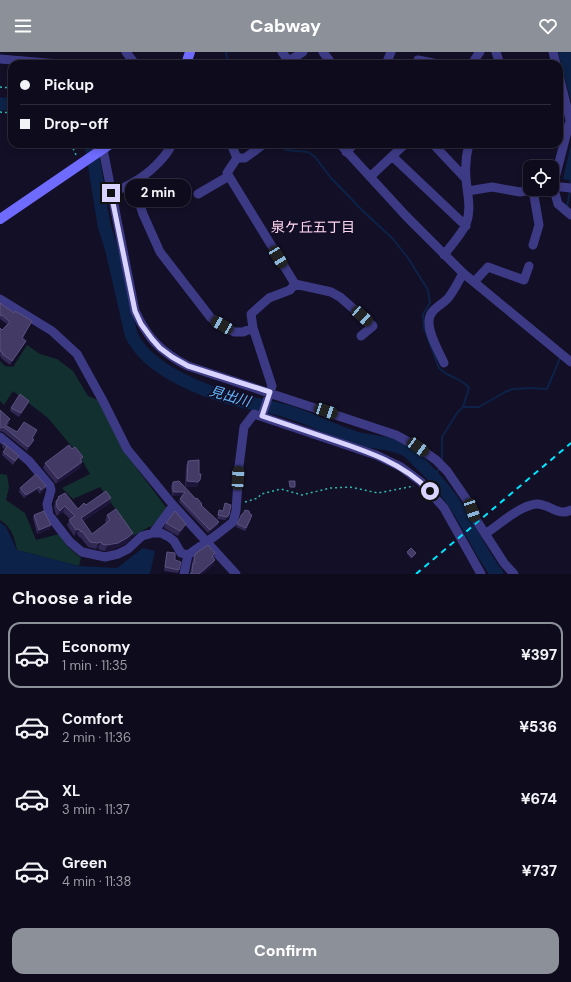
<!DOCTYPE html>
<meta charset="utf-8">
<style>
body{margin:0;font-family:"DM Sans","Noto Sans JP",sans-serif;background:#1c1929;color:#f1f3f6;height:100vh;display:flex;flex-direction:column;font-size:15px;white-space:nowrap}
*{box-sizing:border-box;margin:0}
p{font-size:13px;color:#9b9ba3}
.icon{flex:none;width:22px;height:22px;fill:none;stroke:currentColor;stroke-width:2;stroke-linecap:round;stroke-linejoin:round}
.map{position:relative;height:522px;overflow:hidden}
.sheet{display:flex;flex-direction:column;background:#0e0b1c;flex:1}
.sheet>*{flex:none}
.hud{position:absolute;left:8px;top:8px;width:555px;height:88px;border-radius:12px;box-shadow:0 2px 6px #0003,0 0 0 1px #2e2b3b;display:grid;align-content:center;height:88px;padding:0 12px;background:#0e0b1c}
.controls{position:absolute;left:523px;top:108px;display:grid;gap:8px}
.controls a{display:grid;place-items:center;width:36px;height:36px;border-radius:8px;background:#0e0b1c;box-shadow:0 2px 6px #0003,0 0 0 1px #2e2b3b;font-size:20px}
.end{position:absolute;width:18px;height:18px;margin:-9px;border:5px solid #d9d4ff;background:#111;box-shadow:0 0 0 2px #111}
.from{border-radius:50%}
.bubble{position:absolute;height:28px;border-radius:12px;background:#0e0b1c;box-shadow:0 2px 6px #0003,0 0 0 1px #2e2b3b;font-size:13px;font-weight:800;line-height:28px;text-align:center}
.car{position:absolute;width:12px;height:24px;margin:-12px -6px;border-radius:5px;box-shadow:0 0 3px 1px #0007;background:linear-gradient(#222 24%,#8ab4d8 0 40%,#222 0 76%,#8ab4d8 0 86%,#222 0)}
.hud b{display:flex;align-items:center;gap:14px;height:38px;font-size:15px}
.hud b+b{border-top:1px solid #2e2b3b}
.hud i{width:10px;height:10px;background:#f1f3f6}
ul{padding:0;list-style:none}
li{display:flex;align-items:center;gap:12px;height:66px;margin:0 8px 6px;padding:0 4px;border:2px solid transparent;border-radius:12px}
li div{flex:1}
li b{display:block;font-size:15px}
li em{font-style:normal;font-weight:800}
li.active{border-color:#8c9099}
li>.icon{width:36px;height:36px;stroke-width:1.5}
h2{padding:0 12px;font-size:18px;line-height:48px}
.primary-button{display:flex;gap:8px;margin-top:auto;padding:8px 12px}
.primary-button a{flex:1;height:46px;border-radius:12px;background:#8c9099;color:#fff;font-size:16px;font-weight:800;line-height:46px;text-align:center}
header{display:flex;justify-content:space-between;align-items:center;height:52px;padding:0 12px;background:#8c9099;color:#fff;font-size:18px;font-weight:800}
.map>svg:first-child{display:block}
</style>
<header><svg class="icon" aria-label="menu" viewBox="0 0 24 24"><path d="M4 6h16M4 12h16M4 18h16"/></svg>Cabway<svg class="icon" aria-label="heart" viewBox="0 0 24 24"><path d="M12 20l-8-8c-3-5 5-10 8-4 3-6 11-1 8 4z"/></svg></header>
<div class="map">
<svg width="571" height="522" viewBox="0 0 571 522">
<rect width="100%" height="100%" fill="#130f26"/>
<path fill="#12302f" d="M27,293l13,9 17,5 16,12 15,25 10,4 25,50 45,60 -17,17h-2l-16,9 -4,-7 -29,-42 -27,12 -11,-11 28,-14 -11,-19 -31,-37 -35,-27 -9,14 -4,-4v-40l5,5 8,1z
M0,422l7,1 2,12 -3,13 19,13 11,27 23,-6 8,12 14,12 -2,8 -62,-16c-3,-14 -5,-22 -17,-30z"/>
<path fill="#0c2248" d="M558,0h13v49z
M571,92v40h-1l-1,-4 -6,-1z
M0,470l6,5 11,23 62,16 38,2 26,-20 12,3 -5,23h-150z"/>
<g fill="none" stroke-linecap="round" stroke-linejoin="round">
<path stroke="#0c2248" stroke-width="2" d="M226,0l2,12
M276,92l10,6 22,2 7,5 16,21 32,33 30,28 15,19 20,32 2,13 -7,11 1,14 15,40c8,9 23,10 30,20l-6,19 -6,6 -15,24v23
M567,155l3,-16
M463,355h16l26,-15 8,-3 18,-1 16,1 13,-31
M433,424l7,-8"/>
<path stroke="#0c2248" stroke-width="13" d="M0,52h12
M91,92l13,81 8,26 19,83c16,37 76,59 113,68 15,3 30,5 45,10 23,7 44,19 67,26 17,5 35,4 50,12 7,4 12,12 18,17 15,15 28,31 39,50 11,19 20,39 34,57"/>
<path stroke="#2fb8b0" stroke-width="1.5" stroke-dasharray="2 3" stroke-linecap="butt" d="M0,35l12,1
M0,60l12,1
M71,92l6,13
M245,450l13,-4 3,-4 20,-5 21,6 28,-7 20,-1 28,6 36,-7"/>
<path stroke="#3d3a85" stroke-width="9" d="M126,0l9,12
M282,0l9,12
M323,0l9,12
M496,0l4,12
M553,0l3,12
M0,7l59,5
M289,9l14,-9
M386,12l5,-12
M417,12l1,-4 20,4
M472,12l7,-11 1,-1
M559,23l11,45 -17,66 5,18 13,11
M100,92l3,5 32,162c13,28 26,41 53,55l208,69 22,12 18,13 11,11 22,32 6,15 29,45 10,11
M231,92l6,14
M264,92l-19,14h-8l-10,15 68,111 36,8 9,5 33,29 -12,10
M340,92l66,72 57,57 108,89
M433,92l33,35
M346,100l8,-8
M392,104l74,70
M370,125l35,-33
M133,131l10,31 17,38 51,66 23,14h9l10,-4
M552,134l19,2
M468,139l24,-4 28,5 17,-3
M111,141c7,-4 16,-6 23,-11 14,-8 31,-23 38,-38
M198,142l31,-18
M533,193l6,-20 -6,-35
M444,203c6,-8 19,-23 22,-31 6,-16 1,-30 0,-46 -1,-11 0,-23 3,-34
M474,230l14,-15 36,13 5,-14
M0,247l52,32 25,23 26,47 24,48 46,56 63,69
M444,311c-5,-11 -15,-28 -15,-40 -1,-14 13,-17 20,-26 5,-7 10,-16 14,-24
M262,364l10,-30 -19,-58 -2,-14 18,-16 21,-8 5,-6
M0,385l29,24 21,25 1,4 -4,14 2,11 21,27 12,10 23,5 13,-3 10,-5 14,-13 11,-3h8l8,4 5,4 7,12 7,2
M153,481l20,-27
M485,482c14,-9 34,-28 51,-30 13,-1 21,13 35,6
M184,522l4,-19 27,-19 18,-14 3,-11 3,-45 5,-39 10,-13 122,41 25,12 20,15 23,26 37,66"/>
<path stroke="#6f6bff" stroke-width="10" d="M186,12l4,-12
M0,167l110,-75"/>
<path stroke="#00e5ff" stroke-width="2" stroke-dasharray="6 5" stroke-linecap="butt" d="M416,522l155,-131"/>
</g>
<path fill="#312854" d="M2,253l12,8 18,8 -9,17 1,7 -14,20 -9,-7v-1l-1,-1v-28l2,2 5,-6 -7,-5z
M29,349l-1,3 -9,13 -9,-6 1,-3z
M0,358l9,13 -2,3 10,6 19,2 -3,5 -1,5 -5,7 -24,-19 -3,-1z
M3,391l16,13 -6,9 -11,-10 1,-3 2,-2 -3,-3z
M72,397l11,8 -1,4 -2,7 -24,16 -13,-16 2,-5z
M188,409l10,24 -2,2h-11l1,-21z
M36,422l9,16 -5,4 -3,-4 -13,8 -5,-6 1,-4z
M173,430l28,24 17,20 -10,7 -29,-31 1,-3 2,-4 -9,1 -1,-1 -1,-9z
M58,445l20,12 8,-4 25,-7 -2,6 -26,17 9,13 14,-11 -1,-2 2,-6 26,18 -2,5 -6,6 -9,4 -11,3 -5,-1 -2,-2 -2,1 -8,-2 -8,-10h-1l-2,-3 -3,2 -7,-11 3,-6 -7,-7 -6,4 -2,-4 -1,-6 2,-5z
M225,451l4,12 -1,3 -3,2 -8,-1 2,-9 4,1z
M242,462l9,5 -6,12 -9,-4z
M34,463l17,10 -1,4 -13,5 -4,-16z
M166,471l18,6 -6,7 -14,-8z
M167,500l8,8 4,10 -1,3 -14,-2 2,-15z
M407,500l9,1 -1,2 -4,4 -4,-5z
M215,501l-1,5v7l-24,8 3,-14 2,-5z"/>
<path fill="#1d163a" d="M26,289l-2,4 -14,20 2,-4z
M29,349l-1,3 -9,13 2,-4z
M37,378l-1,4 -6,8 2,-4z
M34,388l-2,4 -5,7 1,-4z
M82,410l-2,6 -24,16 2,-5z
M200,428l-2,5 -2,2h-11l2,-6z
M46,434l-1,4 -5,4 1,-4z
M39,435l-2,3 -13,8 2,-3z
M290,435h5v1l-6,1z
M174,440h11l-1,3 -11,1z
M111,446l-2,6 -30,19 2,-5z
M65,454l-2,6 -6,4 3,-5z
M229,463l-1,3 -3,2 2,-3z
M219,470l-1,4 -10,7 2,-3z
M186,472l-2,5 -6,7 2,-5z
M51,473l-1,4 -13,5 2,-4z
M79,477l-2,5 -3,2 2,-6z
M133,481l-2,5 -6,6 -9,4 -11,3 2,-6z
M101,490l-3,6 -2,1 2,-6z
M215,508l-1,5 -11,9h-4z"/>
<path fill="#433a66" stroke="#5a527e" d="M0,251l14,10 1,-2 17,10 -10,17 4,3 -14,20 -10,-7 1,-1 -3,-2v-23l2,2 8,-8 -8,-7 -2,1z
M20,342l9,7 -8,12 -10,-5z
M0,358l10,9 -5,6 12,7 7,-10 13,8 -5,8 2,2 -6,7 -23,-19 -3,-1 -2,1z
M3,391l16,13 -4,5 -12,-9 4,-5z
M69,393l3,4 3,-2 8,10 -3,2 2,3 -24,17 -13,-16z
M199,408v14h2l-1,6 -2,2 -11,-1 1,-20z
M36,422l10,12 -5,4 -2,-3 -13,8 -6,-7z
M179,429l17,18 1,-1 5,6 -1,1 18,17 -9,8 -30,-31 5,-7h-11l-1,-1v-9z
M289,429h6v6h-5z
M106,439l5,7 -30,20 11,16 18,-14 -3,-5 9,-6 17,24 -6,5 -9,5 -11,2 -5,-1 -1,-2 -3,1 -8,-1 -8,-11 -1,1 -2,-3 -3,1 -7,-10 6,-4 -10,-10 -5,5 -3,-4 -1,-6 3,-3 -1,-1 7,-4 13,16 6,-6 2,2z
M225,451l6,2 -2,10 -2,2 -9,-2 1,-5 4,1z
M245,458l4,1 1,3 2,1 -6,13 -9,-4 5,-10h1z
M44,459l7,14 -12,5 -5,-15z
M175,459l11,13 -6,7 -14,-8z
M208,493l7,8 -3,3 3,4 -16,14h-9l3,-3h-1l1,-8h2l-1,-2 1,-7z
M411,496l5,5 -4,4 -5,-5z
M167,500l8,1v7l6,2 -2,8 -14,-3z"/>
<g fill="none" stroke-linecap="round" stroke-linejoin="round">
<path stroke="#d9d4ff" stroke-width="5" d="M111,141l24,118 6,13 11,15 8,9 12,9 16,9 82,26 -8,24c24,8 47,16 71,24 36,12 69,23 97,51"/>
</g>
<g text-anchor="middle" stroke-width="3.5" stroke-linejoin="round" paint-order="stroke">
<g font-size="14" fill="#ffd6f0" stroke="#130f26">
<text x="313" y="180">泉ケ丘五丁目</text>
</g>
<g font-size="14" font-style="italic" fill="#62b6ff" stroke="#130f26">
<text transform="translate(230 344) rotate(16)" y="5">見出川</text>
</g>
</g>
</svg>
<div class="controls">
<a><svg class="icon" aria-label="locate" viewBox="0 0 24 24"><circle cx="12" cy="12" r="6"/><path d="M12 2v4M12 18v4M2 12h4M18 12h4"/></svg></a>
</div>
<i class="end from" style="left:430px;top:439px"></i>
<i class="end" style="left:111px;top:141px"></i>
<div class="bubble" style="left:125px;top:127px;width:66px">2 min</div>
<i class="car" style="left:278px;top:205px;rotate:149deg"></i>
<i class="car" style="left:362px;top:264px;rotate:132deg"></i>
<i class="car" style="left:222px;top:273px;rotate:300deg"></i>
<i class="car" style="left:326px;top:359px;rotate:109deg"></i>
<i class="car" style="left:418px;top:395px;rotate:126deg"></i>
<i class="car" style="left:238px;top:426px;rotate:3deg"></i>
<i class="car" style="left:472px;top:458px;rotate:161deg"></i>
<div class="hud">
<b><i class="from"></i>Pickup</b>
<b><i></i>Drop-off</b>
</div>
</div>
<section class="sheet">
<h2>Choose a ride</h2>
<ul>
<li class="active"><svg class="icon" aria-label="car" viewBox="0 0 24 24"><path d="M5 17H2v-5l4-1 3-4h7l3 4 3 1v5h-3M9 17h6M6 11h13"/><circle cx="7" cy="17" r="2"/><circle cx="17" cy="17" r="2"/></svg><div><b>Economy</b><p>1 min · 11:35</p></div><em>¥397</em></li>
<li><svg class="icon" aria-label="car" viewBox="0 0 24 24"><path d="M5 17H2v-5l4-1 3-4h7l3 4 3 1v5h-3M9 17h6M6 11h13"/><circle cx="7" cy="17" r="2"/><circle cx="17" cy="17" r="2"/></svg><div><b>Comfort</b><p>2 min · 11:36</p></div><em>¥536</em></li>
<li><svg class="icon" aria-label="car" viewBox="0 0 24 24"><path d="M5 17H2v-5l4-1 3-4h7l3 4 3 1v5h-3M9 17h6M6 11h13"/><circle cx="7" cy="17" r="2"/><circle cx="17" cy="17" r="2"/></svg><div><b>XL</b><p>3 min · 11:37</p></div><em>¥674</em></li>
<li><svg class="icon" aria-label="car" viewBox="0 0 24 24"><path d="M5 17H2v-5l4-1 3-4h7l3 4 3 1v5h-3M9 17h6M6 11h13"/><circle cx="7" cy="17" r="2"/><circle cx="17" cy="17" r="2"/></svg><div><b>Green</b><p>4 min · 11:38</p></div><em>¥737</em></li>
</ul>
<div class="primary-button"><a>Confirm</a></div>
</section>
